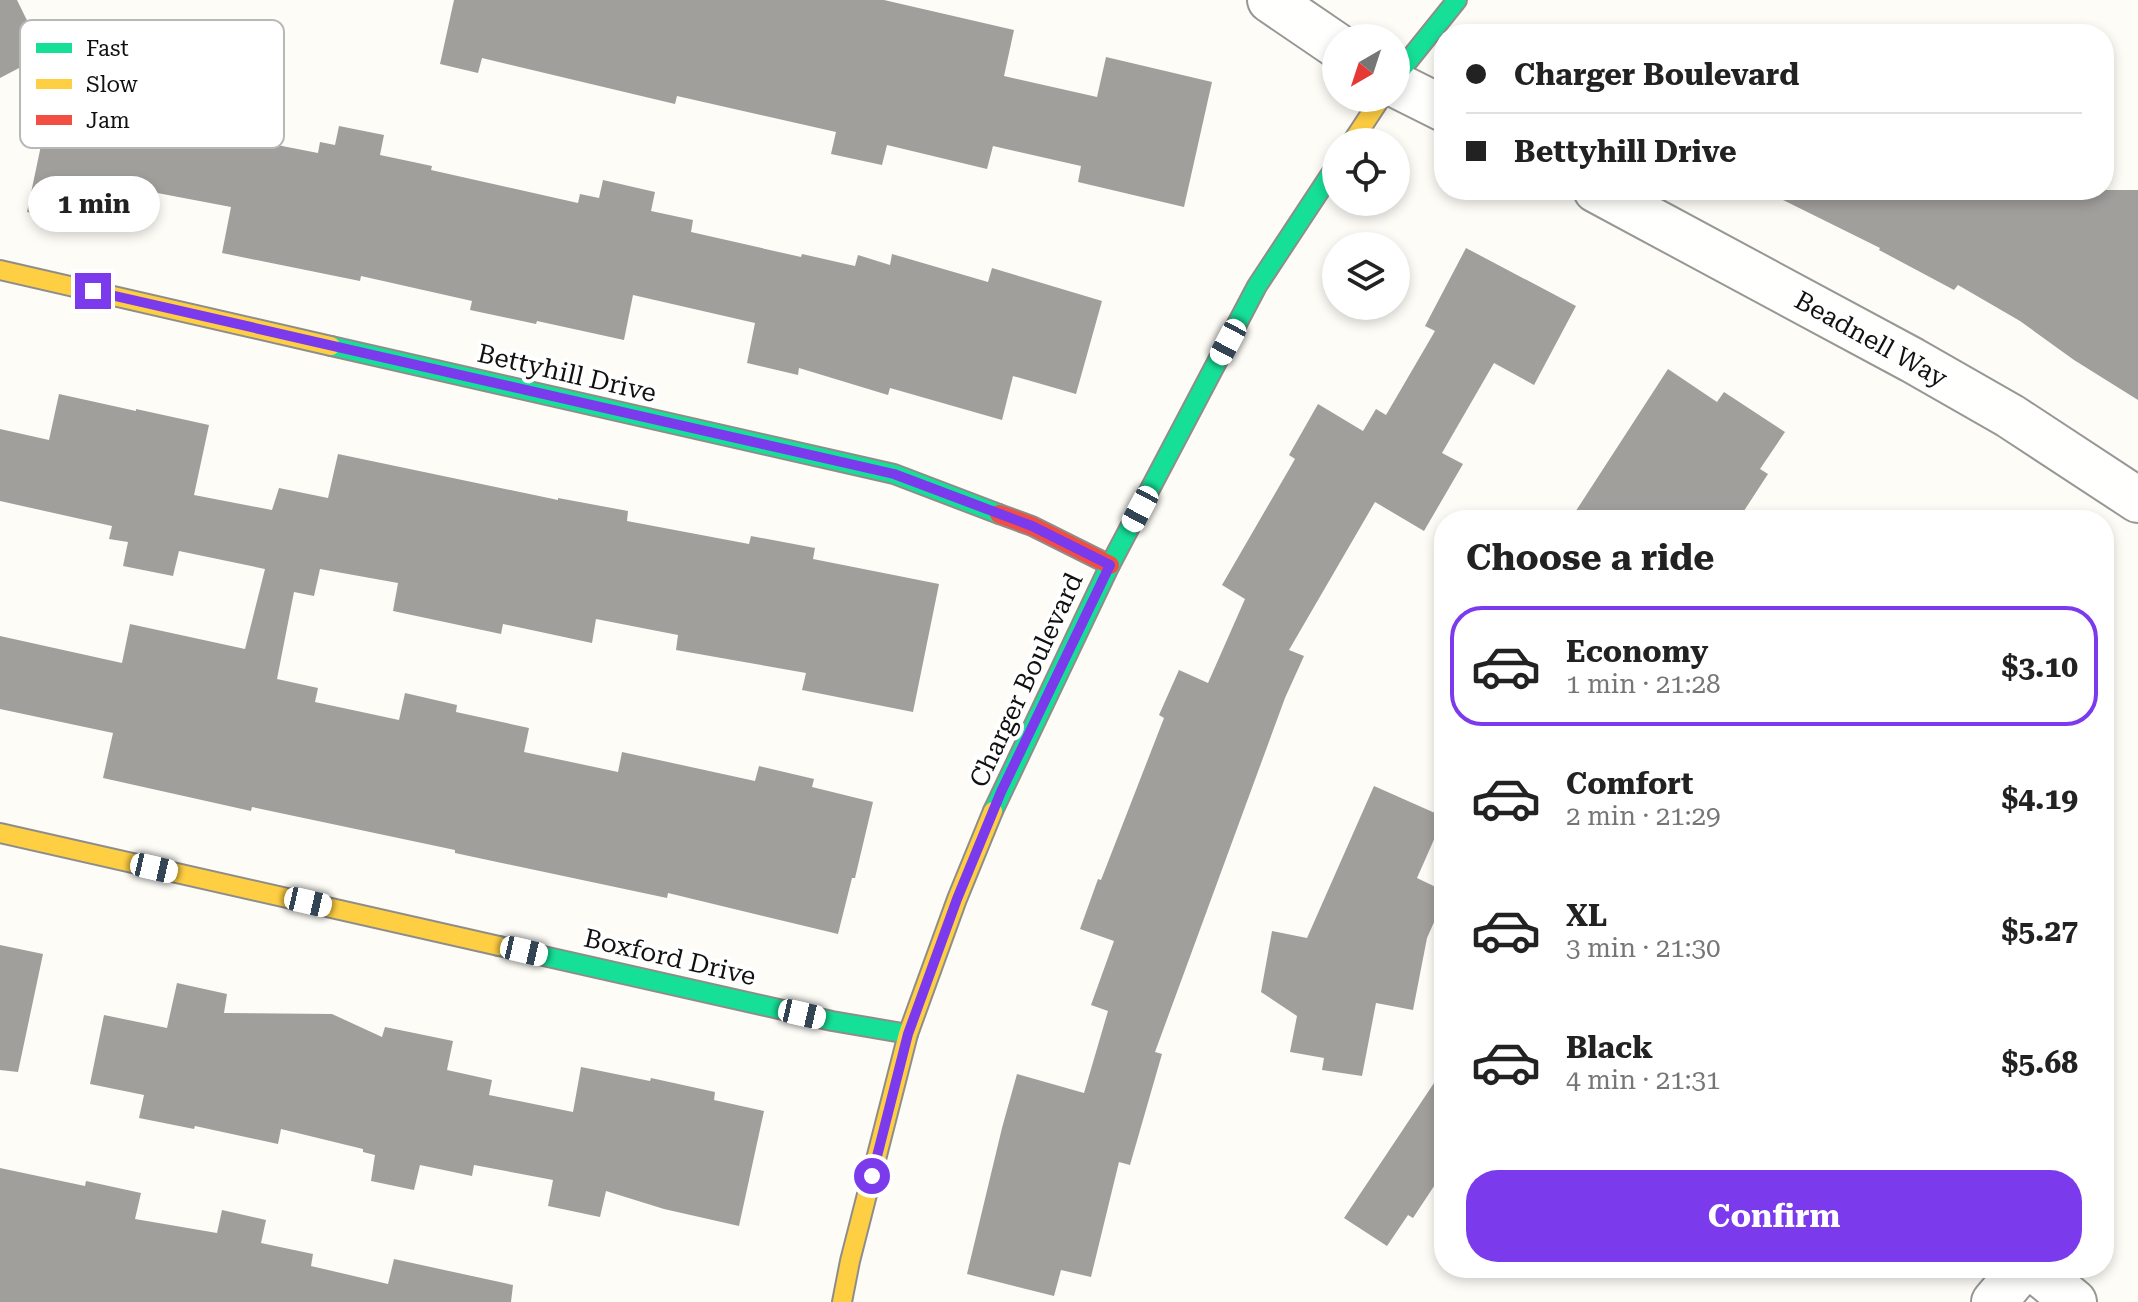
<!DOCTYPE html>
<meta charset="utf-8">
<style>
body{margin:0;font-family:"Roboto Serif",serif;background:#f6f6f6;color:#222;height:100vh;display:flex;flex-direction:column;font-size:30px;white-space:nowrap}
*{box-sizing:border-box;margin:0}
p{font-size:26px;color:#767676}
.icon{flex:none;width:44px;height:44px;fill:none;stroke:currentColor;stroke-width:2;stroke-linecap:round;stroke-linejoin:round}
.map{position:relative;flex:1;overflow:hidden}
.panel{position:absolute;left:1434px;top:510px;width:680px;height:768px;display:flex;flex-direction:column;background:#fff;border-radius:32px;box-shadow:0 4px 12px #0003}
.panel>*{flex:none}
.top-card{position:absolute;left:1434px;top:24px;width:680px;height:176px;border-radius:32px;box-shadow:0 4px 12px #0003;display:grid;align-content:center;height:176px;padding:0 32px;background:#fff}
.needle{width:52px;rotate:219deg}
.controls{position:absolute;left:1322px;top:24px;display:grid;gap:16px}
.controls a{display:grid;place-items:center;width:88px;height:88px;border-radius:50%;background:#fff;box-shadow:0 4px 12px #0003;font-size:40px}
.end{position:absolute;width:36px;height:36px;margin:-18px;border:10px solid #7c3aed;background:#fff;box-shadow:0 0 0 4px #fff}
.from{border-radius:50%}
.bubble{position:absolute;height:56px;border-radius:28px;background:#fff;box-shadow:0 4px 12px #0003;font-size:26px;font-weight:700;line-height:56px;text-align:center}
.car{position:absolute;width:24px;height:48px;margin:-24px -12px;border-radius:10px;box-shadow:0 0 6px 2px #0007;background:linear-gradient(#fff 24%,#345 0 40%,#fff 0 76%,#345 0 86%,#fff 0)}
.top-card b{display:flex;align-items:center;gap:28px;height:76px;font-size:30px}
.top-card b+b{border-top:2px solid #e0e0e0}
.top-card i{width:20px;height:20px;background:#222}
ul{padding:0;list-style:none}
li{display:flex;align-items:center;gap:24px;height:120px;margin:0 16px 12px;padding:0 16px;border:4px solid transparent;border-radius:32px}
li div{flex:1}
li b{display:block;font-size:30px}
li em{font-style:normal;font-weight:700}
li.active{border-color:#7c3aed}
li>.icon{width:72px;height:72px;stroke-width:1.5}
h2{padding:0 32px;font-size:36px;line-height:96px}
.action{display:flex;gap:16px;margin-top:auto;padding:16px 32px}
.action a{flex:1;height:92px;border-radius:32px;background:#7c3aed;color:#fff;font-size:32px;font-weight:700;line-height:92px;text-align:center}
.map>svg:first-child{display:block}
</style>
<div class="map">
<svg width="2138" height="1302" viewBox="0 0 2138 1302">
<rect width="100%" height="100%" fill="#fdfcf7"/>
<path fill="#a19f9c" d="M0,0h17l27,55 -44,23z
M454,0h430l130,30 -10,46 93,21 9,-40 106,25 -28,125 -106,-25 3,-16 -88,-20 -6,23 -100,-24 -5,20 -51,-11 5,-22 -159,-36 -2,8 -193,-46 -4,15 -38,-9z
M52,93l107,23 -1,6 160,31 2,-11 15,3 4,-19 45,9 -4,20 52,11 -1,4 147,33 2,-9 19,4 4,-18 52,12 -4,19 42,9 -2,12 110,25 1,-3 53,12 3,-11 32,10 2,-11 96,28 4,-14 110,33 -26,93 -63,-18 -11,44 -112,-32 -2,7 -89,-27 -1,7 -51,-12 8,-40 -122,-28 -9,45 -87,-19 -1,3 -66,-14 2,-9 -111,-25 -1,5 -138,-28 9,-46 -79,-15 -8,34 -65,-13 -2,10 -50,-11z
M1763,190h375v210l-64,-40 -54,-39 -62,-36 -4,5 -75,-40 1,-2z
M1466,248l110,58 -42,79 -40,-22 -52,90 21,11 -39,67 -49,-29 -86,148 15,6 -19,42 -130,354 7,2 -32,111 -11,-3 -28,115 -30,-7 -7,26 -87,-22 35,-146 15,-54 67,19 24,-82 -17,-6 23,-64 -34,-12 18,-50 3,1 63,-162 -5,-3 20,-45 29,13 37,-84 -23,-14 73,-126 -6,-4 29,-51 45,27 13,-22 10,6 49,-84 -10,-5z
M1668,369l49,33 7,-10 61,40 -25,37 8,5 -30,46h-168z
M59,394l77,17v-2l73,16 -15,70 78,15 7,-22 49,10 10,-44 220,46v-2l70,13 -1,10 122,23 2,-8 64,12 -2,11 126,25 -26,128 -111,-22 4,-17 -130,-23 2,-15 -82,-16 -4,24 -89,-19 -2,10 -108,-23 5,-28 -78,-14 -6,27 -20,-4 -17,87 41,9 -3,14 84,18 6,-27 52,12 -1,7 73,16 -5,24 94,20 4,-20 133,29 4,-15 55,13 -2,8 61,15 -18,76h-3l-14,56 -170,-41 -1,5 -212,-45v-3l-203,-43 -1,4 -148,-33 10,-45 -113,-24v-73l122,27 8,-39 115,25 20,-80 -86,-18 -6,25 -50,-10 5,-24 -19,-3 3,-13 -112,-25v-72l49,11z
M1374,786l70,31 -27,61 27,13v9l-17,38 -14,72 -37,-7 -14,73 -40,-6 2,-12 -34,-6 7,-36 -36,-24 11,-61 35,7z
M0,945l43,9 -25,118 -18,-2z
M177,983l50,11 -3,19 108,1 50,23 3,-10 68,14 -6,29 45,10 -3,15 84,17 8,-45 69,14 1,-3 64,14 -1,8 50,11 -25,115 -75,-17 -58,-18 -6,26 -52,-11 5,-26 -79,-15 -2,11 -52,-11 -6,25 -43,-9 4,-26 -12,-3v-3l-82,-20 -3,15 -83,-18 -1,3 -55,-11 5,-23 -54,-11 14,-69 63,13z
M1444,1068v103l-31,47 -5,-3 -21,31 -43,-28z
M0,1168l85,18 1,-5 55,12 -6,26 82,14 5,-23 44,10 -5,23 52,11 -2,12 77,18 6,-25 119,26 -2,17h-511z"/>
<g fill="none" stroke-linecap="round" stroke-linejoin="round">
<g stroke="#979795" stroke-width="48">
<path id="street" d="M1270,0l66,45
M1396,85l48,24
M1596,190l316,170 98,56 128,84
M2033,1268l41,34
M1994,1302l29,-34"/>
</g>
<g stroke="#8e8d8b" stroke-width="22">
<path id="fast" d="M1396,76l61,-76
M331,346l563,128 105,40
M993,811l117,-246 147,-279 79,-120
M499,946l333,75 76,13"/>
</g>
<g stroke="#8e8d8b" stroke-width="22">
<path id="slow" d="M1352,142l29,-44
M0,270l331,76
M0,833l499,113
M842,1302l8,-41 58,-227 49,-135 36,-88"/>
</g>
<g stroke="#8e8d8b" stroke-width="22">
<path id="jam" d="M999,514l33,12 78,39"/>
</g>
<use href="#street" stroke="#fffffe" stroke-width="44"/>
<use href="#fast" stroke="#16e098" stroke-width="18"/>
<use href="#slow" stroke="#ffcf43" stroke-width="18"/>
<use href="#jam" stroke="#f24e42" stroke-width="18"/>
</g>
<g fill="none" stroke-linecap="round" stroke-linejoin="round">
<path stroke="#7c3aed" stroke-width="10" d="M93,291l801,183 138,52 78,39 -109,227 -44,107 -49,135 -36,142"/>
</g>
<g text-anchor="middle" stroke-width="8" stroke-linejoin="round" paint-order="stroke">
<g font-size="26" fill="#111" stroke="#fff">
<text transform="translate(1871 339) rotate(29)" y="9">Beadnell Way</text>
<text transform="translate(567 373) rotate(13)" y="9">Bettyhill Drive</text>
<text transform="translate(1026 680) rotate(-65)" y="9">Charger Boulevard</text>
<text transform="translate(670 957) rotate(13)" y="9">Boxford Drive</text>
</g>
</g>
<rect x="20" y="20" width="264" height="128" rx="12" fill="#fff" stroke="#b8b8b8" stroke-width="2"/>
<rect x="36" y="43" width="36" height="10" fill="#16e098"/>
<rect x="36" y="79" width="36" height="10" fill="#ffcf43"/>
<rect x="36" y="115" width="36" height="10" fill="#f24e42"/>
<g font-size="22" fill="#111">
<text x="86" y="56">Fast</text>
<text x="86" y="92">Slow</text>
<text x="86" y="128">Jam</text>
</g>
</svg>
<div class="controls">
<a><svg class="needle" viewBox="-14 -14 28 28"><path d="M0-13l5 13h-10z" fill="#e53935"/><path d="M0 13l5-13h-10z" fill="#767676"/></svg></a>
<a><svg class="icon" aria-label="locate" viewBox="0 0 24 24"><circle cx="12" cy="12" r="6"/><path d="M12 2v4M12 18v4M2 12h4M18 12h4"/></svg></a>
<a><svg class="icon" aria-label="layers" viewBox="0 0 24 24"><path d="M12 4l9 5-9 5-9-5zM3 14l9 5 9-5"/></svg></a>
</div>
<i class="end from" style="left:872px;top:1176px"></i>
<i class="end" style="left:93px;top:291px"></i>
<div class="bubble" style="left:28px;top:176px;width:132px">1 min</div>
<i class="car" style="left:1228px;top:342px;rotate:208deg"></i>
<i class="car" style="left:1140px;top:509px;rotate:208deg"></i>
<i class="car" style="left:154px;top:868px;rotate:103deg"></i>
<i class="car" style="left:308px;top:902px;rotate:103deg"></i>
<i class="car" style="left:524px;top:951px;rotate:103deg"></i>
<i class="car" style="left:802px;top:1014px;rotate:103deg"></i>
<div class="top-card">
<b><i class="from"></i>Charger Boulevard</b>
<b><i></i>Bettyhill Drive</b>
</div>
<section class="panel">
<h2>Choose a ride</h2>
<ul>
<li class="active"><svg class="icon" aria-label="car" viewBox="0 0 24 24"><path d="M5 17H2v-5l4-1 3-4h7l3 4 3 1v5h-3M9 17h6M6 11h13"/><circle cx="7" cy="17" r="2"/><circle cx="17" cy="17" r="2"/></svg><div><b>Economy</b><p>1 min · 21:28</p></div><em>$3.10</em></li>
<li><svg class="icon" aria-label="car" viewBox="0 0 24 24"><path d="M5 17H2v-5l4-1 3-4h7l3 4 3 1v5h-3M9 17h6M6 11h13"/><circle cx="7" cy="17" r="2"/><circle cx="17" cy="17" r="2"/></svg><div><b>Comfort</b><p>2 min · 21:29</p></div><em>$4.19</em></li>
<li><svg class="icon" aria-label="car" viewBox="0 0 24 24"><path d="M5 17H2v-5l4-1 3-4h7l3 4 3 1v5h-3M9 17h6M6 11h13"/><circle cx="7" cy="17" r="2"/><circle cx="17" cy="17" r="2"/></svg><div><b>XL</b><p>3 min · 21:30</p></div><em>$5.27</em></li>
<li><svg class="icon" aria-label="car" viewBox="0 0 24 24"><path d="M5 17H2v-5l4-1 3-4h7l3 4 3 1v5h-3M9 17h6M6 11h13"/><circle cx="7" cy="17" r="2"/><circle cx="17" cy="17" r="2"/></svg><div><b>Black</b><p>4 min · 21:31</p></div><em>$5.68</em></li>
</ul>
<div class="action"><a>Confirm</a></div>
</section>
</div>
